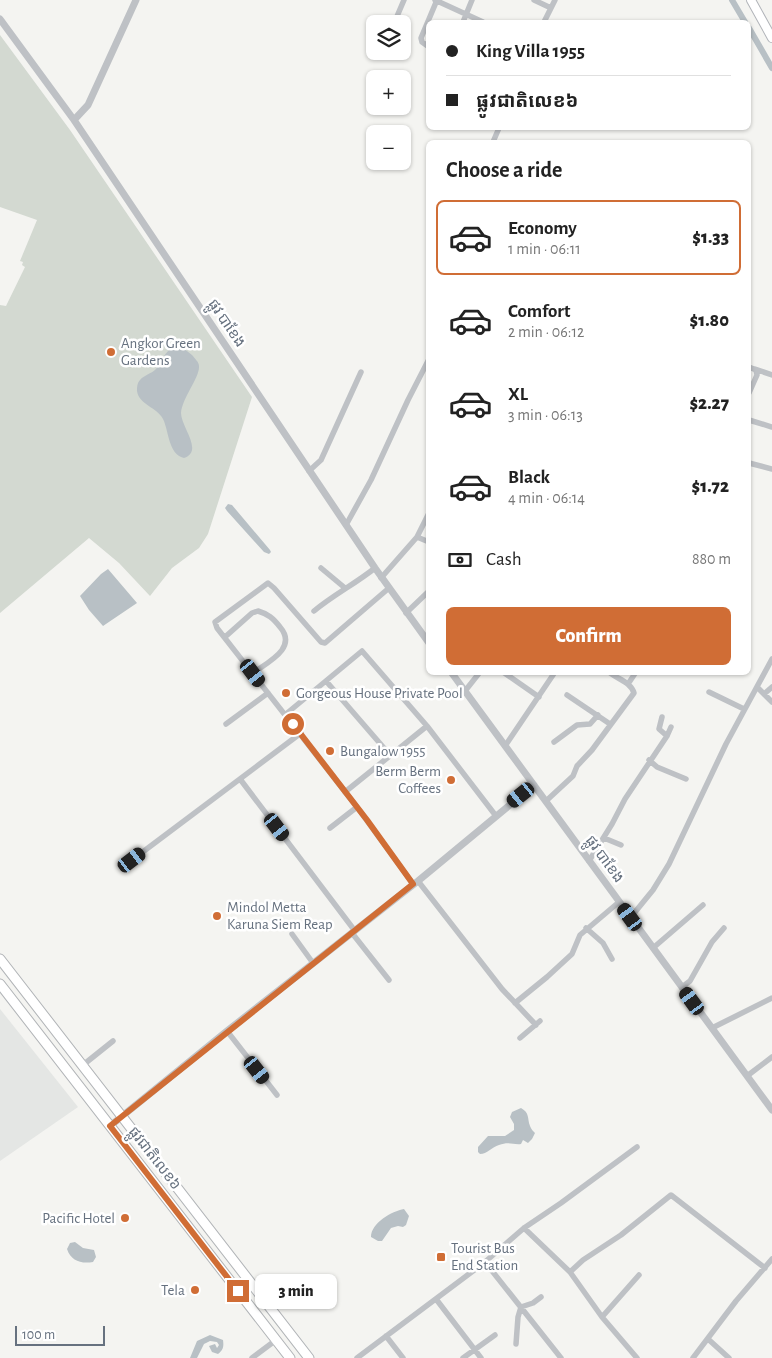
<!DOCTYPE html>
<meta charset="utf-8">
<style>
body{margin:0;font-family:"Alegreya Sans","Noto Sans Khmer",sans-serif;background:#f6f6f6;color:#222;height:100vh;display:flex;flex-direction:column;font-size:19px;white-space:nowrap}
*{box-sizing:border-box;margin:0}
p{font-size:16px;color:#767676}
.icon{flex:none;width:28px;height:28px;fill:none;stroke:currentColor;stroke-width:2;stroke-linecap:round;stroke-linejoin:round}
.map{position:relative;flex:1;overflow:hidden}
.details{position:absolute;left:426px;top:140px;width:325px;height:535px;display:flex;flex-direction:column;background:#fff;border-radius:8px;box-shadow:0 1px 4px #0004}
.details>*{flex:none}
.banner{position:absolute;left:426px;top:20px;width:325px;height:110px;border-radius:8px;box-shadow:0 1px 4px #0004;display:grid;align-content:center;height:110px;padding:0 20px;background:#fff}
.buttons{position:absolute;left:366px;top:15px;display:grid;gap:10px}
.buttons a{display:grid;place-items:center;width:45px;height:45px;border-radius:8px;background:#fff;box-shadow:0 1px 4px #0004;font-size:25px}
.scale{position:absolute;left:15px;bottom:12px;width:90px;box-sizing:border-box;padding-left:5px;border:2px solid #66717f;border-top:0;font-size:14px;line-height:18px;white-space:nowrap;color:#66717f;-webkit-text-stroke:4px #fff;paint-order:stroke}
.end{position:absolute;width:22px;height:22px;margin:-11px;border:6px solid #d06d35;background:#fff;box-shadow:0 0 0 2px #fff}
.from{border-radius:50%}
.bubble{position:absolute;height:35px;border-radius:8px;background:#fff;box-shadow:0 1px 4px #0004;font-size:16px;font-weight:800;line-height:35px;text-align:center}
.car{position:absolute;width:15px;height:30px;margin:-15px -8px;border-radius:6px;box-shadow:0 0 4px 1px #0007;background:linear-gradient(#222 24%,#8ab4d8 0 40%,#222 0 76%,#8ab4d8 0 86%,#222 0)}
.banner b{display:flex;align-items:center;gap:18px;height:48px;font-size:19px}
.banner b+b{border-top:1px solid #e0e0e0}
.banner i{width:12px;height:12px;background:#222}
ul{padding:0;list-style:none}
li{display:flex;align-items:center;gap:15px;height:75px;margin:0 10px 8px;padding:0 10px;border:2px solid transparent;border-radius:8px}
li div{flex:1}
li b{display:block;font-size:19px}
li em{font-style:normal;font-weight:800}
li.active{border-color:#d06d35}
li>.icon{width:45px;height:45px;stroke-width:1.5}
h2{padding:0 20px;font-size:22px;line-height:60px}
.pay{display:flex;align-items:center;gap:12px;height:55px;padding:0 20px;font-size:19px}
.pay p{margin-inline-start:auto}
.action{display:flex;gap:10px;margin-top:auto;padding:10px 20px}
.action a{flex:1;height:58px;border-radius:8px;background:#d06d35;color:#fff;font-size:20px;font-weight:800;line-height:58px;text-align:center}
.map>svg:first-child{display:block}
</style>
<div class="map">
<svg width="772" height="1358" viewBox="0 0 772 1358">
<rect width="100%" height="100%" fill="#f4f4f1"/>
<path fill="#e4e6e4" d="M0,1009l78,98 -78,54z"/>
<path fill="#d3d9d1" d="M0,35l70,95 182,267 -44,137 -9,14 -27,20 -22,28 -31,-33 -30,-25 -89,75v-308l6,1 19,-39 -3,-2 1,-3 -3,-1 17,-41 -37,-13z"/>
<path fill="#b8c0c5" d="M176,347c7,1 12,4 17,9 2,3 6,6 6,10 1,11 -17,32 -18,47 0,14 23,38 3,45 -16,-4 -15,-27 -21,-39 -6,-12 -24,-14 -26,-28 0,-3 0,-8 3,-11 4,-5 11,-6 16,-11 7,-8 8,-19 20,-22z
M228,504l4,1 38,45 1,2 -2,2 -5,-2 -37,-41 -2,-3z
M108,569l29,34 -34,23 -14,-16 -9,-14 21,-22z
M521,1108c9,5 6,10 9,18 1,3 3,5 5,7l-3,6 -4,4 -5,-3 -2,4c-8,1 -12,-3 -22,1 -7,2 -12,9 -19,9l-2,-2v-5l10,-11h17l9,-6v-6l-4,-7 2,-5z
M404,1209l5,7 -3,9 -3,2 -5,-1 -7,2 -9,13h-4l-7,-4c0,-14 21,-26 33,-28z
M75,1242l8,6 11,2 2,7 -3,5c-12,2 -22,-1 -26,-13l3,-6z
M210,1335l13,5c1,7 0,10 -5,14l-6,-2 -3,-6 6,-2 2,4 2,-3 -2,-3 -7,-1 -6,3 -7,14h-7l7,-17z"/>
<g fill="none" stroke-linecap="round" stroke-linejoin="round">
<path stroke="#b8c0c5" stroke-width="6" d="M732,0l13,22
M749,28l23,40"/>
<g stroke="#b1b4b9" stroke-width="10">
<path id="secondary" d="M751,0l21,38"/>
</g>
<g stroke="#b1b4b7" stroke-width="11">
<path id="trunk" d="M0,959l309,399
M0,984l290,374"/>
</g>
<path stroke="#bec1c5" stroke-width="5.5" d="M435,0l48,22
M534,0l17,8
M395,21l9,-21
M463,22l9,-22
M544,22l11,-22
M429,47l-7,-5 -1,-4 16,-38
M493,142l6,-14
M749,367l7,3 1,5 -8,18
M755,369l17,6
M749,420l23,7
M749,463l23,6
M309,471l12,-11 40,-88
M346,525l25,-45 37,-80 21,-41
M417,537l12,5
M321,568l24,20
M381,578l36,-41 12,-24
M389,588l-64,55 -4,-1 -47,-54 -6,-5 -53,39 2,6 140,179 56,77
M314,611c19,-16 41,-27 61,-43
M406,613l23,-22
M225,637l27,-24 6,-2c10,3 15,7 22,16 18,21 -12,35 -27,46
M503,672l36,25
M326,681l64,74
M628,684l8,-12
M757,687l15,15
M465,691l15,-19
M709,692l35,17
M764,694l8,-7
M567,695l43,29
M286,714l76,-63 65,75 69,90
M662,717l-3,12 8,7
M226,724l42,-31
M554,742l23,-17 13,-1 8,-9
M505,746l50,-74
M649,760l8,7 29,12
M240,779l115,152
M345,792l82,-66
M546,801l27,-25 4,-10 15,-16 42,-57c-3,-11 -17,-14 -25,-21
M330,828l27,-21
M604,838l17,7
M132,860l169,-127
M589,861l23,-37 13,-25 42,-63 4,-9
M418,881l84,108 34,36
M631,917l22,-27 16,-26 57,-120 46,-85
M586,928l17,15 9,16
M352,933l37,47
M292,934l21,29
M653,948l50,-43
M682,987l8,-6 22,-39 12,-14
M515,1003l32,-26 25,-23 8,-19 39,-33
M712,1028l60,-30
M227,1031l50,64
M520,1038l20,-17
M83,1065l30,-24
M747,1076l25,-19
M524,1228l46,44 32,45 35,41
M485,1262l76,96
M570,1272l13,-12 38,-25 50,-40 94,73
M436,1299l45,59
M602,1317l37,-42
M386,1336l17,22
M708,1339l21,19
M516,1344l2,-27 3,-10 12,-4 8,-6
M252,1358l24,-18
M357,1358l128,-96 39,-34 37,-25 76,-56
M463,1358l32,-23
M693,1358l43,-57 36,-42"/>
<path stroke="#bec1c5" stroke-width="7" d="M0,19l74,101 301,448 54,75
M74,120l14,-15 48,-105
M451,672l321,438
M110,1126l117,-95 191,-150 116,-96"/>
<use href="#secondary" stroke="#fff" stroke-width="8"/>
<use href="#trunk" stroke="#fff" stroke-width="9"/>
</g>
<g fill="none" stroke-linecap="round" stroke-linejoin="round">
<path stroke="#d06d35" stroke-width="6" d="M238,1291l-128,-165 303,-242 -46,-64 -74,-96"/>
</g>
<g fill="#d06d35" stroke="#fff" stroke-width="2">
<circle cx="111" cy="352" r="5"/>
<circle cx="286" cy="693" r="5"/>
<circle cx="330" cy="751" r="5"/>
<circle cx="451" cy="780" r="5"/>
<circle cx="217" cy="916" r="5"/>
<circle cx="125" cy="1218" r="5"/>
<rect x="436" y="1252" width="10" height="10" rx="2.5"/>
<circle cx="195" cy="1290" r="5"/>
</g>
<g text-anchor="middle" stroke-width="5" stroke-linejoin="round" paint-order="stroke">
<g font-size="15" fill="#66717f" stroke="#fff">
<text transform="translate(227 323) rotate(56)" y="5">ផ្លូវ បាខែង</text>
<text transform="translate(605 859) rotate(54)" y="5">ផ្លូវ បាខែង</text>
<text transform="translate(155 1158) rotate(52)" y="5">ផ្លូវជាតិលេខ៦</text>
</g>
<g font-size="15" fill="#66717f" stroke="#fff" text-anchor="start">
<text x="121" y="348">Angkor Green<tspan x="121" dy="17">Gardens</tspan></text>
<text x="296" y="698">Gorgeous House Private Pool</text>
<text x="340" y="756">Bungalow 1955</text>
<text x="441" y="776" text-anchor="end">Berm Berm<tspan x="441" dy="17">Coffees</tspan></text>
<text x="227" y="912">Mindol Metta<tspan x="227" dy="17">Karuna Siem Reap</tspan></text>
<text x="115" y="1223" text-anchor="end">Pacific Hotel</text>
<text x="451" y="1253">Tourist Bus<tspan x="451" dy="17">End Station</tspan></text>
<text x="185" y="1295" text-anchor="end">Tela</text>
</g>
</g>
</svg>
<div class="buttons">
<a><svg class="icon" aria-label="layers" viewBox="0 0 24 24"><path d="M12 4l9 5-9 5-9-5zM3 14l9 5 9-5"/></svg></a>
<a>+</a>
<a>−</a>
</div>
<div class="scale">100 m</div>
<i class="end from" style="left:293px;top:724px"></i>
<i class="end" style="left:238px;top:1291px"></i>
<div class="bubble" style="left:255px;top:1274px;width:82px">3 min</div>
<i class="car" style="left:253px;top:673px;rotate:143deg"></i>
<i class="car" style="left:521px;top:795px;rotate:231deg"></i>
<i class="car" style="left:277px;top:827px;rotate:143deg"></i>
<i class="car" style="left:132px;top:860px;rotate:53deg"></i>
<i class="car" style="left:630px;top:917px;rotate:324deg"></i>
<i class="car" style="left:692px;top:1001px;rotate:324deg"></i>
<i class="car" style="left:257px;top:1070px;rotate:142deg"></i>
<div class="banner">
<b><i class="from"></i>King Villa 1955</b>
<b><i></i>ផ្លូវជាតិលេខ៦</b>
</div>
<section class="details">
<h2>Choose a ride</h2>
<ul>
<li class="active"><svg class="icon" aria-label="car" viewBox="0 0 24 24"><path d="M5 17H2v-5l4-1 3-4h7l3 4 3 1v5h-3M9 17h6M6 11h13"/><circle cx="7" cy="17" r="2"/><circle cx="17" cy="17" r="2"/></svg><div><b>Economy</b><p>1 min · 06:11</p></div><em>$1.33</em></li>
<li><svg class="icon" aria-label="car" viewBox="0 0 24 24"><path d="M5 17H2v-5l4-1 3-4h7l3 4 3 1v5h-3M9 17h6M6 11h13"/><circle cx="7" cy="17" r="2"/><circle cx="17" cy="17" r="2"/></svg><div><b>Comfort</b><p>2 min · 06:12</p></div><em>$1.80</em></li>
<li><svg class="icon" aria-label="car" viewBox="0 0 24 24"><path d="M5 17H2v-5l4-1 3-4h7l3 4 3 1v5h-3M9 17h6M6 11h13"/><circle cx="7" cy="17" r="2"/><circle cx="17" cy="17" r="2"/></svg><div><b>XL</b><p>3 min · 06:13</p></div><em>$2.27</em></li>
<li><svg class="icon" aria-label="car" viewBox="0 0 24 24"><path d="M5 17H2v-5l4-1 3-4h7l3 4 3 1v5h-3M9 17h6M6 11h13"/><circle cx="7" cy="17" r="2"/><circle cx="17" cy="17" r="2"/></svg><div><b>Black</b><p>4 min · 06:14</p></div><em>$1.72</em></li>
</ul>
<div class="pay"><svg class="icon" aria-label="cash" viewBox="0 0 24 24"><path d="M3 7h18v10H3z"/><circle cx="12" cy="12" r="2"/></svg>Cash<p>880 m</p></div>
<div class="action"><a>Confirm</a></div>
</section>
</div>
